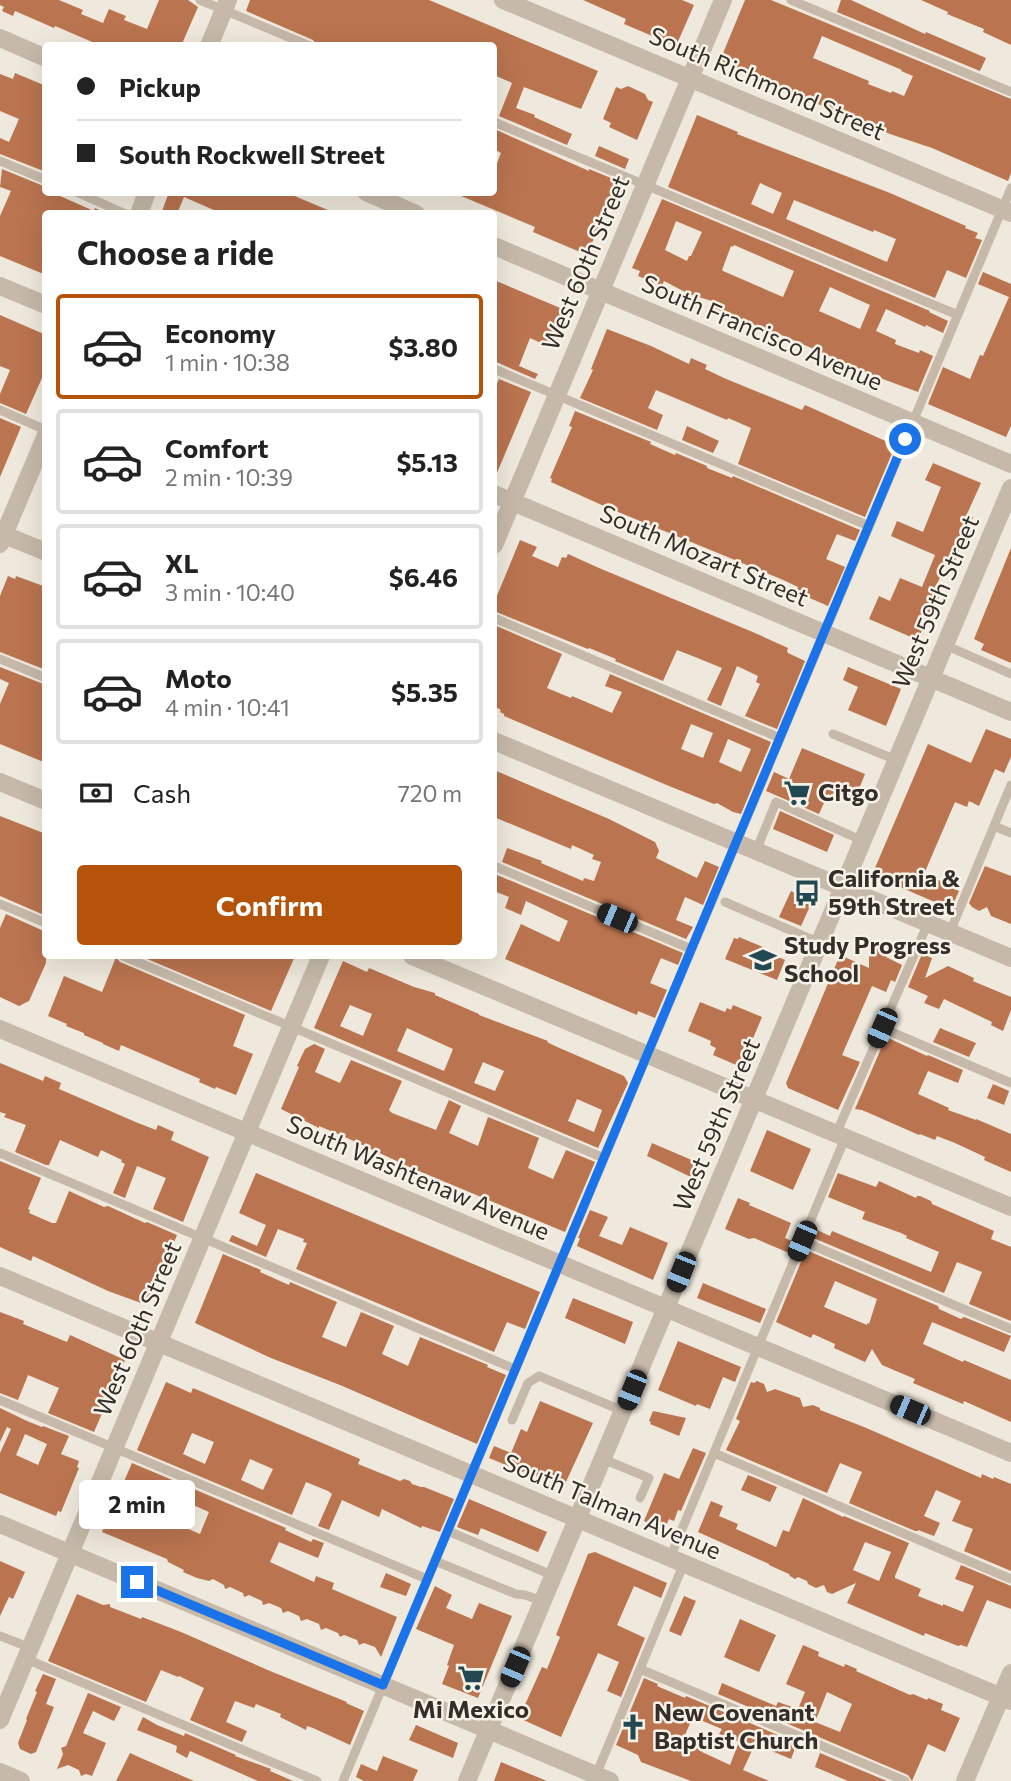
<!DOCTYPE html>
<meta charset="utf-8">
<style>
body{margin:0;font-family:Commissioner,sans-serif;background:#f6f6f6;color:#222;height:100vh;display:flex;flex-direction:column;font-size:26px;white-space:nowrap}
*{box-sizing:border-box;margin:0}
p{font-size:23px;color:#767676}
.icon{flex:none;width:38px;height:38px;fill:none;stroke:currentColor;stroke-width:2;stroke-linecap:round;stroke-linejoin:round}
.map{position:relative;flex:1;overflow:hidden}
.drawer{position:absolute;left:42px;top:210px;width:455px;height:749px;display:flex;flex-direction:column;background:#fff;border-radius:7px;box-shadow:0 7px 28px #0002}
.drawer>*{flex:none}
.top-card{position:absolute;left:42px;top:42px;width:455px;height:154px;border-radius:7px;box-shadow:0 7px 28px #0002;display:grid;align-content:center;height:154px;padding:0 35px;background:#fff}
.end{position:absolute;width:32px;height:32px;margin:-16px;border:9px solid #1a73e8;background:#fff;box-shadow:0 0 0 4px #fff}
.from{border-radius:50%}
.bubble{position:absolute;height:49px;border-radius:7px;background:#fff;box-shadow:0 7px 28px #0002;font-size:23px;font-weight:700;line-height:49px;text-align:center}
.car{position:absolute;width:21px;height:42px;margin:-21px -10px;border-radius:9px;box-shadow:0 0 5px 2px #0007;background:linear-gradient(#222 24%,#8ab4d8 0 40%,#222 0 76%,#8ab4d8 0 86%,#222 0)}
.top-card b{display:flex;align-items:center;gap:24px;height:66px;font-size:26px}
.top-card b+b{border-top:2px solid #e0e0e0}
.top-card i{width:18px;height:18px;background:#222}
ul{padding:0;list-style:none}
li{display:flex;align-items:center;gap:21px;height:105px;margin:0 14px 10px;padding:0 21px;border:4px solid #e0e0e0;border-radius:7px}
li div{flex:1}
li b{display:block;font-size:26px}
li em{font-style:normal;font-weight:700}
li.active{border-color:#b45309}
li>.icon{width:63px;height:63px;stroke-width:1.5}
h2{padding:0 35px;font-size:32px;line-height:84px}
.pay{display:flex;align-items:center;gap:18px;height:77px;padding:0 35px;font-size:26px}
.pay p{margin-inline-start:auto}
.cta{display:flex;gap:14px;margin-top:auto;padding:14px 35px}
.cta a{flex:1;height:80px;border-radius:7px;background:#b45309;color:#fff;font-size:28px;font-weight:700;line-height:80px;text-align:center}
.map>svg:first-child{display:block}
</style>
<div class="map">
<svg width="1011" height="1781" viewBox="0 0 1011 1781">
<rect width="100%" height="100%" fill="#efe8dc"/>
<path fill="#ba744f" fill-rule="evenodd" d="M0,0h59l24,10 -2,4 22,9 6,-14 17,7 -2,4 23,9 12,-29h29l10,7 -17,39h-83l-1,-2 -42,-18 -1,2 -39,-17 -2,5 -11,-5 2,-4 -4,-2z
M250,0h179l169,71 -17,38 -57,-22 -8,21 19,7 -1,2 38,17 -5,11 -68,-29 13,-33 -18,-8v-29h-177l-4,-6 -67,-29z
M583,0h99l12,5 -18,41 -52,-22 2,-5z
M745,0h26l240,99v74l-3,8 -76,-33 -42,-14 -171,-71zM822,36l80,34 -1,1 12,5 -9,20 -12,-5 -1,2 -23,-9 1,-3 -56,-23z
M841,0h10l74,34 1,-2 60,26 -6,13 -143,-59z
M921,0h90v45l-28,-13 1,-3 -37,-15 1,-2z
M15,73l31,13v86l-46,-18v-16l9,4 10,-23 -19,-8v-37l13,5z
M628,86l17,8 3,6 5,2 -16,38 -28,-13 2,-4 -8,-4 13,-32 5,2z
M697,115l41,17 -1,2 153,59 76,33 -1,2 13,5 -3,5 7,2 -16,38 -19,-8 -12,28 -267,-111zM760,183l22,10 -9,21 -22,-10zM794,200l79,32 1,-2 22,9 -9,23 -101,-43z
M494,129l95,42v-2l29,12 -31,74 -54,-23 2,-5 -81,-34 40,-1v-21l7,-18 -7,-4z
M599,146l30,13 -4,10 -30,-13z
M2,169l44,18v5h5l43,19 1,-3 12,6h-61v61l-46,-19v-40l11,-25 -11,-4z
M169,192h116l50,21 -112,1 -39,-17 -7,17h-16z
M662,199l268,112 -1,1 19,9 -5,12 -17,-8 -1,2 -39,-18 -10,22 20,9 -1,4 24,9 1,-3 13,6 -15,36 -38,-14 -96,-42 -58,-22 -14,-7 3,-5 -26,-8 -25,-13 -2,5 -24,-10 2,-5 -8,-3zM676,221l26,11 -11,24h-2l-2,5 -22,-11zM734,245l60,26 -11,26 -60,-26 -1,-1 9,-24 2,1zM830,287l40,18 -10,24 -41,-18z
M983,272l28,12v142l-5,11 -78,-33 15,-37 27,12 10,-24 3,1 26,-59 -31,-13z
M494,280l71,30 -15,37 -20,-9 -11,28 19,8 -3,5 -41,-18z
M0,315l46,20v34l-20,45 -26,-11v-9l10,-24 -10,-4z
M607,329l44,17 38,18 2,-6 16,7 -2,4 19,9 78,32 3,-5 85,38 -2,6 5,2 -28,66 -127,-53 13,-36 -23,-10 -1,2 -71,-30 -8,18 15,7 -6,15 -77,-32 13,-28 -2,-1z
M499,379l32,13 -37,88v-90z
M575,411l76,31 -1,2 25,11 1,-2 31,13v2l25,10 1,-2 127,54 -5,11 -18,-7 -11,25 19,8 -17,39 -32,-14 2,-5 -17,-8 -175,-72 -55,-25 1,-3 -2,-1 22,-51 -3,-1z
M0,418l21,9 -21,50z
M687,426l32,15 -6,12 -31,-13z
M933,463l48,20 -14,31 6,3 -19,46 -6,-2 -15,31 7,3 -7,15 -2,-1 -13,31 -49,-21 10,-23 11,5 10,-23 22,9 13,-32 -44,-19 6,-15 26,11 18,-45 -16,-7z
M520,540l17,7 -5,9 26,11 4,-10 4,1 2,-4 31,14 156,65 33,15 -1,3 1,2 17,8 -28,68 -32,-13 15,-32 -4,-2 2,-6 -21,-10 -16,40 -14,-6 15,-32 -27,-11 -18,-7 -14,31 -48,-20 1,-2 -27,-11 -1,1 -20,-8 -74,-30v-8z
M1011,548v115l-30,-13 3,-6 -10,-5z
M8,576l7,3 1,-3 30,11v83l-46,-18v-56z
M494,625l68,29 -15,34 24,10 1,-2 40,17 10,-21 -17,-6 5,-12 161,68 -30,72 -8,-2 -16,-9 -3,1 -45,-18 -165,-70v-2l-4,-2 1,-2 -7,-4zM691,724l22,9 -10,25 -22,-9zM728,739l23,10 -10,23 -22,-10z
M0,667l46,18v78l-46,-19v-40l9,-21 -9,-4z
M848,667l53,22 -15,37 -38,-16 10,-23 -15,-7z
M986,729l25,10v18l-7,16 -9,-4 -16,37 -10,-5 -2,6 -12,-5 -31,72 24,10 -1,2 12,5 -8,18 -79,-34 56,-131 43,19z
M802,748l63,26 -12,30 -25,-10 -9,20 -53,-23 8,-19 15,7z
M494,770l115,49 46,23 4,9 -3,7 41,20 8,-17 14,6 -16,38 -18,-8 -9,23 17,7 -7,12 -184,-77 5,-14 35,13 -1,2 42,18 1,-3 10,3 7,-19 -9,-3 2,-4 -22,-10 -1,4 -77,-32z
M780,811l54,24 -7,17 -54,-23z
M0,816l46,18v77l-2,4 -44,-19z
M985,866l26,10v48l-20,-8 -4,-9 -8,4 -7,-4 -3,-4z
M497,875l186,78 -5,12 -17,-7 -11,25 17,7 -12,28 -17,-7 -1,4 -132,-56 16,-35 38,18 9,-21 -42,-20 -5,14 -16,-7 4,-11 -15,-6v-8z
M791,891l18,8 2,5 -10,22 -22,-9z
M6,914l40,18v31l-17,38 -10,5 -19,-9v-69z
M739,937l38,16 -1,3 9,4 -8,20 -52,-21 9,-21 4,1z
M869,944l21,3 -4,10 16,8 -7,17 -4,-2 -5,12 -14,-6 -30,69 18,7 -22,48 -50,-22 -2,-5 54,-128 29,13z
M922,954l10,4 -7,20 23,-12 26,12 -1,3 2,1 36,15v13l-8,21 -12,-6 1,-3 -48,-23 -5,10 -15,-6 4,-7 -20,-9z
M140,956h155l-24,55z
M116,957l4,5 125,53 -12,31 20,8 -17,41 -20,-8 -1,2 -16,-7 1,-3 -79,-34 -2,6 -16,-7v-1l-19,-8v-2l-18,-7 1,-2 -19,-8 16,-40 38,16z
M343,961l24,11 2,-4 45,19 21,6v2l44,19v1l69,26 -1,1 8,4 69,30 4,7 -30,65 -284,-120zM350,1005l22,9 -9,22 -23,-10zM407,1028l46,21 -9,22 -47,-20zM483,1062l21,9 -9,20 -21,-8zM577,1099l25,11 -8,22 -26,-11z
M700,1002l25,10 2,-4 4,2 2,-5 29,12 -21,50 -28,-12 3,-7 -6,-3 1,-4 -23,-10z
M940,1028l36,15 -7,14 -36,-15z
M886,1037l41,19 1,-1 35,15 -5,13 -30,-12 -10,23 31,14 -1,2 28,10v-1l35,15v38l-27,-12 1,-3 -30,-14 -18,-7 -2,4 -15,-6 -1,1 -57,-25 -7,-1z
M314,1044l11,5 -10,23 25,11 11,-23 51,21 -13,29 3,3 44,17 13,-30 12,6 -12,27 29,13 10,-29 51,21 -11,30 25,11 13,-29 29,12 -30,70 -151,-63 -69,-32 -26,-11v2l-38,-19 18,-42 -2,-1 8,-17z
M0,1063l43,18 2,-5 16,7 -2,6 79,34 18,7 2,-5 16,7 -3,8 38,17 -26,65 -30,-13 13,-31 -29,-12 -12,32 -12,-5 12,-29 -4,-2 1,-2 -21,-10 -3,7 -38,-17 -11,25h-3l-31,-13 11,-27 -22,-8 2,-3 -6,-2z
M993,1084l16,7 -5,14 -17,-7z
M767,1130l44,19 -18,41 -43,-19z
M652,1143l49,21 -6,15 -48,-23z
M0,1161l41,17 -13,31 2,1 -1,3 23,10h4l13,-32 35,16 4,-1 37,17 2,-1 30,13 -28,68 -6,-3 -2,3 -33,-12 -75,-35 -2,5 -31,-14z
M256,1173l284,119 -15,37 -18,-7 -13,30 -198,-83 11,-26 -4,-1 1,-3 -26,-10 -12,28 -37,-16 3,-6 25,11 9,-21 -27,-12z
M838,1173l38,14 3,-6 37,17 1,-2h3l11,5 1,3 62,27 -3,8 20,8v74l-42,-17 13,-32 -25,-10 -13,31 -133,-56 4,-8 15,7 2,-5 99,41 8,-20 -33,-14 1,-2 -6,-3 -39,-14 3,-7 -37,-15z
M738,1198l12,5 -1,2 42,18 -6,15 9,4 -5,11 -35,-15 -5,1 -24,-10z
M590,1210l18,7 -9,19 23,9 8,-18 38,16 -15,37 -76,-34 3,-8h-2z
M806,1250l132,56 1,3 22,10 3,-2 47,19 -7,16 -72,-30 -9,22 40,18 1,-2 47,20v42l-47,-21 -1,3 -50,-21 2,-4 -33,-14 -10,-16 -7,13 -31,-14 1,-4 -22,-10 -2,4 -35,-16zM835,1281l42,18 -8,25 -2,-1v2l-43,-18z
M223,1254l38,16 -1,2 29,13 1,-3 47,20 -15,35 24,10 15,-35 33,14 -12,28 26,12 12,-29 68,28 -1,2 19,8 -29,69 -137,-59 -69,-27 -76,-35z
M703,1283l63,26 -6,14 -63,-25z
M573,1298l60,24 -8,22 -60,-26z
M0,1312l24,9 -1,3 44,18 3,-7 55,25 -31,72 -46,-19 11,-25 -31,-13 -10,25 -18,-7z
M678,1341l63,26 -6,15 -12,-5 -13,32 -13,-5 -1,2 -38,-16z
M757,1381l7,3 3,8 8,-3 25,9 3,9 10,-2 7,3v2l44,17 117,51 1,-4 11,5 1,-2 17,7v87l-47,-20 9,-22 -21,-8 9,-20 -25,-11 -12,26 16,7 -6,13 -16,-6v1h-3l-66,-28 13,-31 -22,-9 -13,30 -101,-43 14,-29 -4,-2 15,-37 3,1z
M166,1382l25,11 2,-5 167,71 -2,5 42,17 4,-2 6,2 2,3 9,3h3l30,12 -14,33 -18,-6 -1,2 -39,-19 -3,8 -37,-17 -13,30 -11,-4 14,-32 -4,-3 -22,-9 -14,33 -155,-65zM192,1433l22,9 -9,22 -22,-10zM250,1459l23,10 -10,21 -22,-10z
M540,1401l53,22 -28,61 -20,-7 -1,2 -20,-8 -1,1 -34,-14 5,-12 17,7 10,-24 6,3z
M0,1408l27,13 15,6 1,-1 26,10 -8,18 18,7 -2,6 2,1 -18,44 -3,-1 -2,5 -56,-23v-40l11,-24 -4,-2 -7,15zM25,1434l22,10 -9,21 -22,-10z
M653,1411l33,7 -7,18 -29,-12 1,-2 -2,-1z
M693,1448l13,5 -25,58 -3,-1 -4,11 -5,-2 -5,11 -20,-9 20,-48 15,6z
M132,1463l154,65 -1,2 26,12 2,-3 11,4 -6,15 -39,-16 -9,20 44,20 2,-6 18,7 -2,6 65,28 -16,40 -6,-10 -11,-4 -5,2 -2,-5 -13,-5 -4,2 -2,-4 -12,-5 -5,2 -2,-6 -12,-5 -6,2 -2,-5 -11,-5 -5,2 -2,-5 -12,-5 -6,2 -1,-4 -13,-6 -5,2 -1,-4 -13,-6 -5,2 -1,-4 -11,-6 -4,2 -12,-3 -14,-6 1,-2 -16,-8 -1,-3 -65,-27zM184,1501l25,11 -9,22 -25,-11z
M748,1475l29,12 -7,15 -29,-12z
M803,1498l40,19 1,-1 65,27 -14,33v2l26,11 -3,7 25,10v-2l20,8 11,-26 -19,-7 6,-14 50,21v23l-24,-9 -20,47 -6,-2 -3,1 -33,-13 -1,3 -77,-33 9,-20 -24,11 -5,-2 -3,-7 -8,3 -8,-4 -1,-3 -9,-4 -3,2 -5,-3 -1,-2 -20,-9v-1l-71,-32 13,-31 12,5 -4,10 19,8 -2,5 40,18 7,-17 6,2zM865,1542l26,10 -12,29 -26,-11z
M469,1499l78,33 -9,20 -57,-24 -3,7 -21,-8z
M595,1552l72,31 -6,15 -27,-12 -17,39 28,13 -24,59 -14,-6 12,-29 -21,-9 -37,84 -42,-19 23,-51 5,2 13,-32 -4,-2 32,-81z
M0,1561l25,11 -12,27 -4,-2 -9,19z
M386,1573l25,11 -5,12 -26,-9z
M435,1586l17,9 -6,13 26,11 7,-16 33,13 -34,82 -36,-14 7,-18 -2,-1 7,-20 -38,-16z
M77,1594l26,11 7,-1v3l31,12 1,-2 39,15 89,39 77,31 -1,1 18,8 -14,34 -37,-17 -6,-2 -1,4 -26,-13 1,-3 -25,-10 -2,4 -19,-7 -9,21 21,9 -5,11 -52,-22 14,-32 -25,-12 -1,1 -17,-7 -15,32 -98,-41z
M684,1596l12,5 -15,35 -12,-5z
M740,1619l36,16 -17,37 -35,-15z
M803,1645l16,7 -1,4 26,11 1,-3 12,5 -1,2 54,24 3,-1 14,6 1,-2 15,6 -2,6 19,8 -15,34 -17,-8 -16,37 -4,-6 -190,-81 4,-11 54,23 2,-4 20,7 7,-17 -19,-8zM827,1692l25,12 -12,28 -25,-10z
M43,1674l13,5 -10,25 8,3 -18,45 -5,2 -11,-5 -2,-6 9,-23 -1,-1 11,-27 -2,-1z
M644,1678l14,6 -1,2 28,12 1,-2 111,47 -6,16 -36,-15 -12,26 26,11h-78l-50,-19 -3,-7 -22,-10zM693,1717l29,12 -3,5 20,8 -9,23 -28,-13 2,-4 -21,-9z
M88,1693l33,14 -7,14 -21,-10 -10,22 23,10 -14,33 -6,-2 -5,2 -2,-6 -11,-5 -11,4 6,-15 -2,-6 5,-2z
M143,1717l14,8 27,11 1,-3 51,22 -1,1 36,13 -1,2 23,10h-35l-68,-30 -3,7 -11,-6 1,-6 -40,-16z
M416,1725l42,18 -5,15 -44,-18z
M130,1753l11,5 53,23h-78z
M820,1753l67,28h-39l-33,-14z
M383,1756l35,14 -5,11h-49l-8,-4 5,-13 16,7z
M501,1762l46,19h-53z"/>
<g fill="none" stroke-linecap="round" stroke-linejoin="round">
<path stroke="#c6b9a9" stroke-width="9" d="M200,0l110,46
M791,0l220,92
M494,122l464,193
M0,161l46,19
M76,192l50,22
M494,369l375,157
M0,410l46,20
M494,618l286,120
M945,645l66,29
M0,659l46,19
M833,734l63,26
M994,826l17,7
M756,851l20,-49 87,39
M494,866l197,83
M725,902l95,41
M0,904l46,19
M950,932l61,-147
M123,956l481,202
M882,1028l129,55
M836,1134l92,-211
M0,1153l515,216
M802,1241l209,88
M0,1400l427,179
M512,1420l16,-37 11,-7 84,35
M714,1453l297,126
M603,1459l46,19 -9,20
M448,1531l106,45
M670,1558l175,-420
M435,1561l81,33 9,1 18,6
M0,1636l31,12
M26,1659l291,122
M640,1669l265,112
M596,1775l88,-212
M343,1781l668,-1593"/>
<path stroke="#c6b9a9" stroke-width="18" d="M503,0l508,213
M0,38l46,20
M209,46l19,-46
M366,192l50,22
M139,214l8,-22
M494,246l517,218
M0,286l46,19
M494,494l517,218
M0,544l46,-109
M494,545l229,-545
M0,782l46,19
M412,956l599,251
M0,1029l1011,424
M0,1276l1011,425
M0,1524l610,257
M0,1720l321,-764
M0,1772l21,9
M965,1781l46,-108"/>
<path stroke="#c6b9a9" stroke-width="18" d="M0,533l46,19
M494,741l517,217
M467,1781l544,-1293"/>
</g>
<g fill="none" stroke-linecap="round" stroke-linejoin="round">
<path stroke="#1a73e8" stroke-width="9" d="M137,1582l246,103 522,-1246"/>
</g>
<defs>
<g id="supermarket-bare" transform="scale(2.1)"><path d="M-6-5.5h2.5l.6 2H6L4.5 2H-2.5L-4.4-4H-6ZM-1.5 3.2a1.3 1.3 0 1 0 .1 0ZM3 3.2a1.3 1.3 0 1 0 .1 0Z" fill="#224951" stroke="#f7f2e8" stroke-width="2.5" paint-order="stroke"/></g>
<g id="bus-bare" transform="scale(2.1)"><path d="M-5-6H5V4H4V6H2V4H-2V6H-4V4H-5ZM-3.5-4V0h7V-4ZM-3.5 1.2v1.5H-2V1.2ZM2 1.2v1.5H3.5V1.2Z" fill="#224951" stroke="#f7f2e8" stroke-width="2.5" paint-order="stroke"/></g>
<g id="school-bare" transform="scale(2.1)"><path d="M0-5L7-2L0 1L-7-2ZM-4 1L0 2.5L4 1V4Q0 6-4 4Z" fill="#224951" stroke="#f7f2e8" stroke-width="2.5" paint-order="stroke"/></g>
<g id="church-bare" transform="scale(2.1)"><path d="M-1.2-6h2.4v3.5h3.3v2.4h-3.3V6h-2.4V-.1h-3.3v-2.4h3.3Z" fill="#224951" stroke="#f7f2e8" stroke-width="2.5" paint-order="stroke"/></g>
</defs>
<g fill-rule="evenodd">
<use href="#supermarket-bare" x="797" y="793"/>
<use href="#bus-bare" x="807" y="893"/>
<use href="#school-bare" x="763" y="960"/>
<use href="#supermarket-bare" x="471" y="1678"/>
<use href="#church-bare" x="633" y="1727"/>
</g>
<g text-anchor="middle" stroke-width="5" stroke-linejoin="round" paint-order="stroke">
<g font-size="24" fill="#342d28" stroke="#f7f2e8">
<text transform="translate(767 84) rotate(23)" y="8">South Richmond Street</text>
<text transform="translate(586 263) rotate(-67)" y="8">West 60th Street</text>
<text transform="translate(762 333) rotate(23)" y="8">South Francisco Avenue</text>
<text transform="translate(704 556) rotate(23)" y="8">South Mozart Street</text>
<text transform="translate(936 602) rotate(-67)" y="8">West 59th Street</text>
<text transform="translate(717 1125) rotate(-67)" y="8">West 59th Street</text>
<text transform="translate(418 1178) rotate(23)" y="8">South Washtenaw Avenue</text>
<text transform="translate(138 1329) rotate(-67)" y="8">West 60th Street</text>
<text transform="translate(612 1507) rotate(23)" y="8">South Talman Avenue</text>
</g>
<g font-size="24" font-weight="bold" fill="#342d28" stroke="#f7f2e8" text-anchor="start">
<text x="818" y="801">Citgo</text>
<text x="828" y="887">California &amp;<tspan x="828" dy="28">59th Street</tspan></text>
<text x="784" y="954">Study Progress<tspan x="784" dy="28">School</tspan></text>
<text x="471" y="1718" text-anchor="middle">Mi Mexico</text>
<text x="654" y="1721">New Covenant<tspan x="654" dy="28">Baptist Church</tspan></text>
</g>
</g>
</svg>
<i class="end from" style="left:905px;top:439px"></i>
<i class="end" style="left:137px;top:1582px"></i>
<div class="bubble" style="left:79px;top:1480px;width:116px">2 min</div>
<i class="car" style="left:617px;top:918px;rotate:293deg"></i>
<i class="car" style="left:882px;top:1028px;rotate:204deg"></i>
<i class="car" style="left:802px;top:1241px;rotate:203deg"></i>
<i class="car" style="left:681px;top:1272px;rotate:202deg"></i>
<i class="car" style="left:632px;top:1390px;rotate:202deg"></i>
<i class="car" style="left:910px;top:1410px;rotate:293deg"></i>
<i class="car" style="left:515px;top:1667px;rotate:203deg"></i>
<div class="top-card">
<b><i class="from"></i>Pickup</b>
<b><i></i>South Rockwell Street</b>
</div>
<section class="drawer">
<h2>Choose a ride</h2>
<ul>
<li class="active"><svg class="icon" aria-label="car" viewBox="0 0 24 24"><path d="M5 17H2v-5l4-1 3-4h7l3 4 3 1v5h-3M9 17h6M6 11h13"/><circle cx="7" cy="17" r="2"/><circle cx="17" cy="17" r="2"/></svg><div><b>Economy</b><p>1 min · 10:38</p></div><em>$3.80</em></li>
<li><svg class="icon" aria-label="car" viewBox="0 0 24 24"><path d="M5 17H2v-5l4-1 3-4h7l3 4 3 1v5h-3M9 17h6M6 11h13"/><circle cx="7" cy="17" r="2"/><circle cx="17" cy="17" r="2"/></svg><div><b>Comfort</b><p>2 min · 10:39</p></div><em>$5.13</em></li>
<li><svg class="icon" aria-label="car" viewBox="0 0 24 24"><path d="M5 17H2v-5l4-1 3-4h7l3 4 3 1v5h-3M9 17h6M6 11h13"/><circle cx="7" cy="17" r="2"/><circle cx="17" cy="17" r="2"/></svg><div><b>XL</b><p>3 min · 10:40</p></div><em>$6.46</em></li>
<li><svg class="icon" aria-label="car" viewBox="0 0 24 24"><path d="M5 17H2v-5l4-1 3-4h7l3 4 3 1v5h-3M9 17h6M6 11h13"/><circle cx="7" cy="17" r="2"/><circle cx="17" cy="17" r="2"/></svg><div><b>Moto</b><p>4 min · 10:41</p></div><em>$5.35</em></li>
</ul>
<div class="pay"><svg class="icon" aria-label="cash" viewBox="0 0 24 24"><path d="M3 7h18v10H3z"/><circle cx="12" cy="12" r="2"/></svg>Cash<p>720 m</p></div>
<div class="cta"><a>Confirm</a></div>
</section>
</div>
